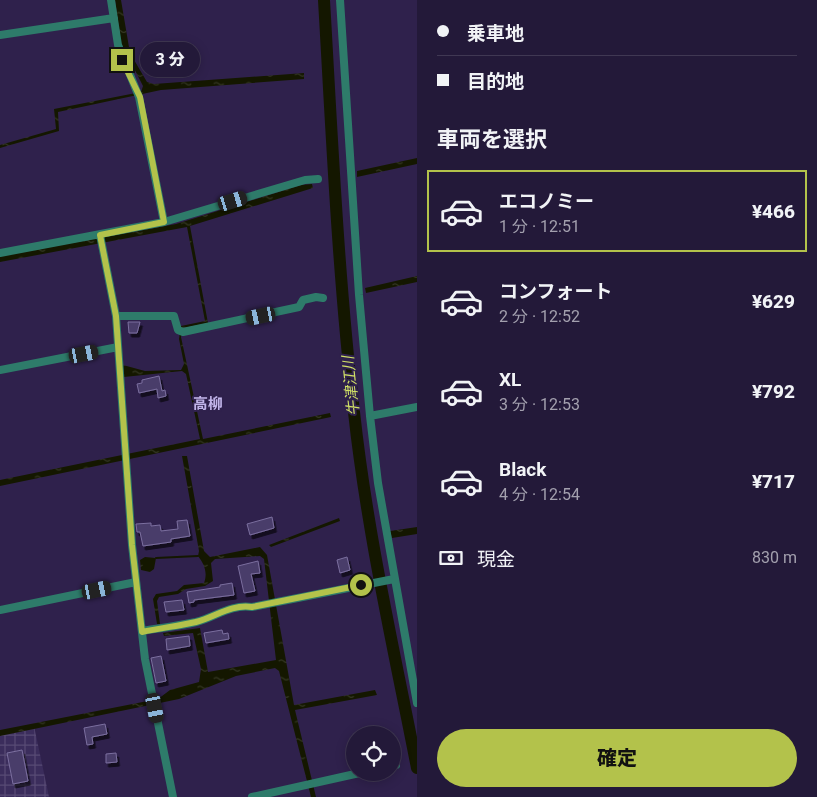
<!DOCTYPE html>
<html lang="ja">
<meta charset="utf-8">
<style>
body{margin:0;font-family:Roboto,"Noto Sans JP",sans-serif;background:#2b2241;color:#f1f3f6;height:100vh;display:flex;flex-direction:column;font-size:19px;white-space:nowrap}
*{box-sizing:border-box;margin:0}
p{font-size:16px;color:#a3a0ae}
.icon{flex:none;width:28px;height:28px;fill:none;stroke:currentColor;stroke-width:2;stroke-linecap:round;stroke-linejoin:round}
.map{position:relative;flex:1;overflow:hidden}
.panel{display:flex;flex-direction:column;background:#231939;width:400px}
.panel>*{flex:none}
.guide{display:grid;align-content:center;height:110px;padding:0 20px;background:#231939}
.fabs{position:absolute;left:346px;top:726px;display:grid;gap:10px}
.fabs a{display:grid;place-items:center;width:55px;height:55px;border-radius:50%;background:#231939;box-shadow:0 2px 12px #0003,0 0 0 1px #403853;font-size:25px}
.end{position:absolute;width:22px;height:22px;margin:-11px;border:6px solid #b3c24b;background:#111;box-shadow:0 0 0 2px #111}
.from{border-radius:50%}
.bubble{position:absolute;height:35px;border-radius:18px;background:#231939;box-shadow:0 2px 12px #0003,0 0 0 1px #403853;font-size:16px;font-weight:800;line-height:35px;text-align:center}
.car{position:absolute;width:15px;height:30px;margin:-15px -8px;border-radius:6px;box-shadow:0 0 4px 1px #0007;background:linear-gradient(#222 24%,#8ab4d8 0 40%,#222 0 76%,#8ab4d8 0 86%,#222 0)}
.guide b{display:flex;align-items:center;gap:18px;height:48px;font-size:19px}
.guide b+b{border-top:1px solid #403853}
.guide i{width:12px;height:12px;background:#f1f3f6}
ul{padding:0;list-style:none}
li{display:flex;align-items:center;gap:15px;height:82px;margin:0 10px 8px;padding:0 10px;border:2px solid transparent;border-radius:0px}
li div{flex:1}
li b{display:block;font-size:19px}
li em{font-style:normal;font-weight:800}
li.active{border-color:#b3c24b}
li>.icon{width:45px;height:45px;stroke-width:1.5}
h2{padding:0 20px;font-size:22px;line-height:60px}
.pay{display:flex;align-items:center;gap:12px;height:55px;padding:0 20px;font-size:19px}
.pay p{margin-inline-start:auto}
.cta{display:flex;gap:10px;margin-top:auto;padding:10px 20px}
.cta a{flex:1;height:58px;border-radius:30px;background:#b3c24b;color:#111;font-size:20px;font-weight:800;line-height:58px;text-align:center}
main{display:flex;flex:1;min-height:0}
.map>svg:first-child{display:block}
</style>
<main>
<div class="map">
<svg width="417" height="797" viewBox="0 0 417 797">
<defs>
<pattern id="industrial-grid" width="8" height="8" patternUnits="userSpaceOnUse" patternTransform="scale(1.25)"><rect width="8" height="8" fill="#3b2d5c"/><path d="M0 4h8M4 0v8" fill="none" stroke="#574a74"/></pattern>
<pattern id="water-ripples" width="26" height="14" patternUnits="userSpaceOnUse" patternTransform="scale(1.25)"><rect width="26" height="14" fill="#141700"/><path d="M2 4q2-2 4 0t4 0M15 11q2-2 4 0t4 0" fill="none" stroke="#353825"/></pattern>
<filter id="shadow"><feDropShadow dx="2.5" dy="4" stdDeviation="0" flood-color="#0009"/></filter>
</defs>
<rect width="100%" height="100%" fill="#2f214c"/>
<path fill="url(#industrial-grid)" d="M34,726l15,71h-49v-64z"/>
<path fill="url(#water-ripples)" d="M115,0h6l9,53 17,29 7,2 150,-11v6l-143,11 -103,22 1,19 -59,17v-3l56,-16 -2,-20 87,-17 2,-6 -22,-43z
M417,158v6l-60,13v-6z
M312,184l1,4 -123,38 18,97 -25,5 -2,9 22,102 127,-26 1,4 -331,69v-6l200,-41 -14,-65 -4,-3 -58,6 -1,-12 22,6 36,-1 3,-6 -5,-25 2,-13 24,-5 -18,-94 -187,35v-6l176,-32 125,-39z
M417,276v6l-51,11 -1,-5z
M182,456h5l17,95 6,6 50,-10 7,8 27,150 81,-15 2,5 -82,15 21,87h-5l-32,-126 -4,-3 -39,8 -57,23 -179,37v-6l158,-31 12,-9 29,-8 2,-13 -8,-36 -29,3 -1,-3 37,-5 8,44 68,-12 -12,-101 -4,-3 -45,3 -4,4 2,18 -8,5 -19,3 -8,5 -19,3 -2,4 3,23h-3l-4,-25 3,-5 21,-3 7,-6 20,-2c4,-11 0,-19 -6,-27l1,-5z
M339,518l1,3 -69,26 -2,-2z
M417,527v7l-25,4 -2,-7z
M145,557l11,1 -2,11 -4,3 -9,-2 -1,-10z"/>
<g fill="none" stroke-linecap="round" stroke-linejoin="round">
<path stroke="#141700" stroke-width="2" d="M156,558l42,-2"/>
<path stroke="#141700" stroke-width="12" d="M324,0c8,137 14,275 30,412 13,120 40,238 63,356"/>
</g>
<path fill="#4a3d6a" stroke="#7b6f9f" filter="url(#shadow)" d="M128,322h12l-3,11h-8z
M159,376l3,15 3,-1 1,6 -8,2 -1,-9 -18,4 -2,-9 5,-1v-3z
M272,517l2,11 -24,7 -3,-11z
M187,520l3,16 -19,3v3l-28,4 -3,-14h-3l-1,-8 15,-1v3l9,-1 1,6 17,-2 -1,-8z
M347,557l3,13 -10,3 -3,-13z
M258,561l2,12 -9,1 4,17 -11,2 -6,-27z
M232,583l2,12 -40,5v2l-5,1 -2,-11 33,-5v-2z
M182,600l2,10 -18,2 -2,-10z
M222,630l1,4 5,-1 1,6 -23,4 -2,-10z
M189,636l1,10 -23,4 -1,-11z
M161,656l5,25 -10,2 -5,-25z
M105,724l2,10 -15,3 1,7 -6,1 -3,-17z
M22,750l6,31 -15,3 -6,-31z
M116,753l1,9 -11,1v-9z"/>
<g fill="none" stroke-linecap="round" stroke-linejoin="round">
<path stroke="#2e7b6a" stroke-width="8" d="M111,0l7,45 21,52 25,125
M340,0l19,295 11,121 8,67 39,220
M0,35l114,-17
M100,235l16,81 16,229 13,114 28,138
M0,253l164,-31 141,-42 13,-1
M116,316h58l4,14 5,2 116,-25 4,-7 13,-3 7,1
M0,370l118,-23
M370,416l47,-9
M0,610l136,-28
M142,631c18,-3 36,-5 54,-9 20,-5 34,-18 56,-15l142,-28
M392,766l4,-1
M252,797l112,-25"/>
</g>
<g fill="none" stroke-linecap="round" stroke-linejoin="round">
<path stroke="#b3c24b" stroke-width="6" d="M122,60l18,37 24,125 -64,13 16,81 16,229 10,87c18,-4 37,-6 54,-10 20,-5 34,-18 56,-15l109,-22"/>
</g>
<g text-anchor="middle" stroke-width="4" stroke-linejoin="round" paint-order="stroke">
<g font-size="15" font-style="italic" fill="#d1e166" stroke="#2f214c">
<text transform="translate(351 386) rotate(-96)" y="5">牛津江川</text>
</g>
<g font-size="15" font-weight="bold" fill="#c2b5ea" stroke="#2f214c">
<text x="208" y="409">高柳</text>
</g>
</g>
</svg>
<div class="fabs">
<a><svg class="icon" aria-label="locate" viewBox="0 0 24 24"><circle cx="12" cy="12" r="6"/><path d="M12 2v4M12 18v4M2 12h4M18 12h4"/></svg></a>
</div>
<i class="end from" style="left:361px;top:585px"></i>
<i class="end" style="left:122px;top:60px"></i>
<div class="bubble" style="left:140px;top:42px;width:60px">3 分</div>
<i class="car" style="left:233px;top:201px;rotate:73deg"></i>
<i class="car" style="left:261px;top:316px;rotate:258deg"></i>
<i class="car" style="left:84px;top:354px;rotate:79deg"></i>
<i class="car" style="left:97px;top:590px;rotate:78deg"></i>
<i class="car" style="left:155px;top:708px;rotate:169deg"></i>
</div>
<section class="panel">
<div class="guide">
<b><i class="from"></i>乗車地</b>
<b><i></i>目的地</b>
</div>
<h2>車両を選択</h2>
<ul>
<li class="active"><svg class="icon" aria-label="car" viewBox="0 0 24 24"><path d="M5 17H2v-5l4-1 3-4h7l3 4 3 1v5h-3M9 17h6M6 11h13"/><circle cx="7" cy="17" r="2"/><circle cx="17" cy="17" r="2"/></svg><div><b>エコノミー</b><p>1 分 · 12:51</p></div><em>¥466</em></li>
<li><svg class="icon" aria-label="car" viewBox="0 0 24 24"><path d="M5 17H2v-5l4-1 3-4h7l3 4 3 1v5h-3M9 17h6M6 11h13"/><circle cx="7" cy="17" r="2"/><circle cx="17" cy="17" r="2"/></svg><div><b>コンフォート</b><p>2 分 · 12:52</p></div><em>¥629</em></li>
<li><svg class="icon" aria-label="car" viewBox="0 0 24 24"><path d="M5 17H2v-5l4-1 3-4h7l3 4 3 1v5h-3M9 17h6M6 11h13"/><circle cx="7" cy="17" r="2"/><circle cx="17" cy="17" r="2"/></svg><div><b>XL</b><p>3 分 · 12:53</p></div><em>¥792</em></li>
<li><svg class="icon" aria-label="car" viewBox="0 0 24 24"><path d="M5 17H2v-5l4-1 3-4h7l3 4 3 1v5h-3M9 17h6M6 11h13"/><circle cx="7" cy="17" r="2"/><circle cx="17" cy="17" r="2"/></svg><div><b>Black</b><p>4 分 · 12:54</p></div><em>¥717</em></li>
</ul>
<div class="pay"><svg class="icon" aria-label="cash" viewBox="0 0 24 24"><path d="M3 7h18v10H3z"/><circle cx="12" cy="12" r="2"/></svg>現金<p>830 m</p></div>
<div class="cta"><a>確定</a></div>
</section>
</main>
